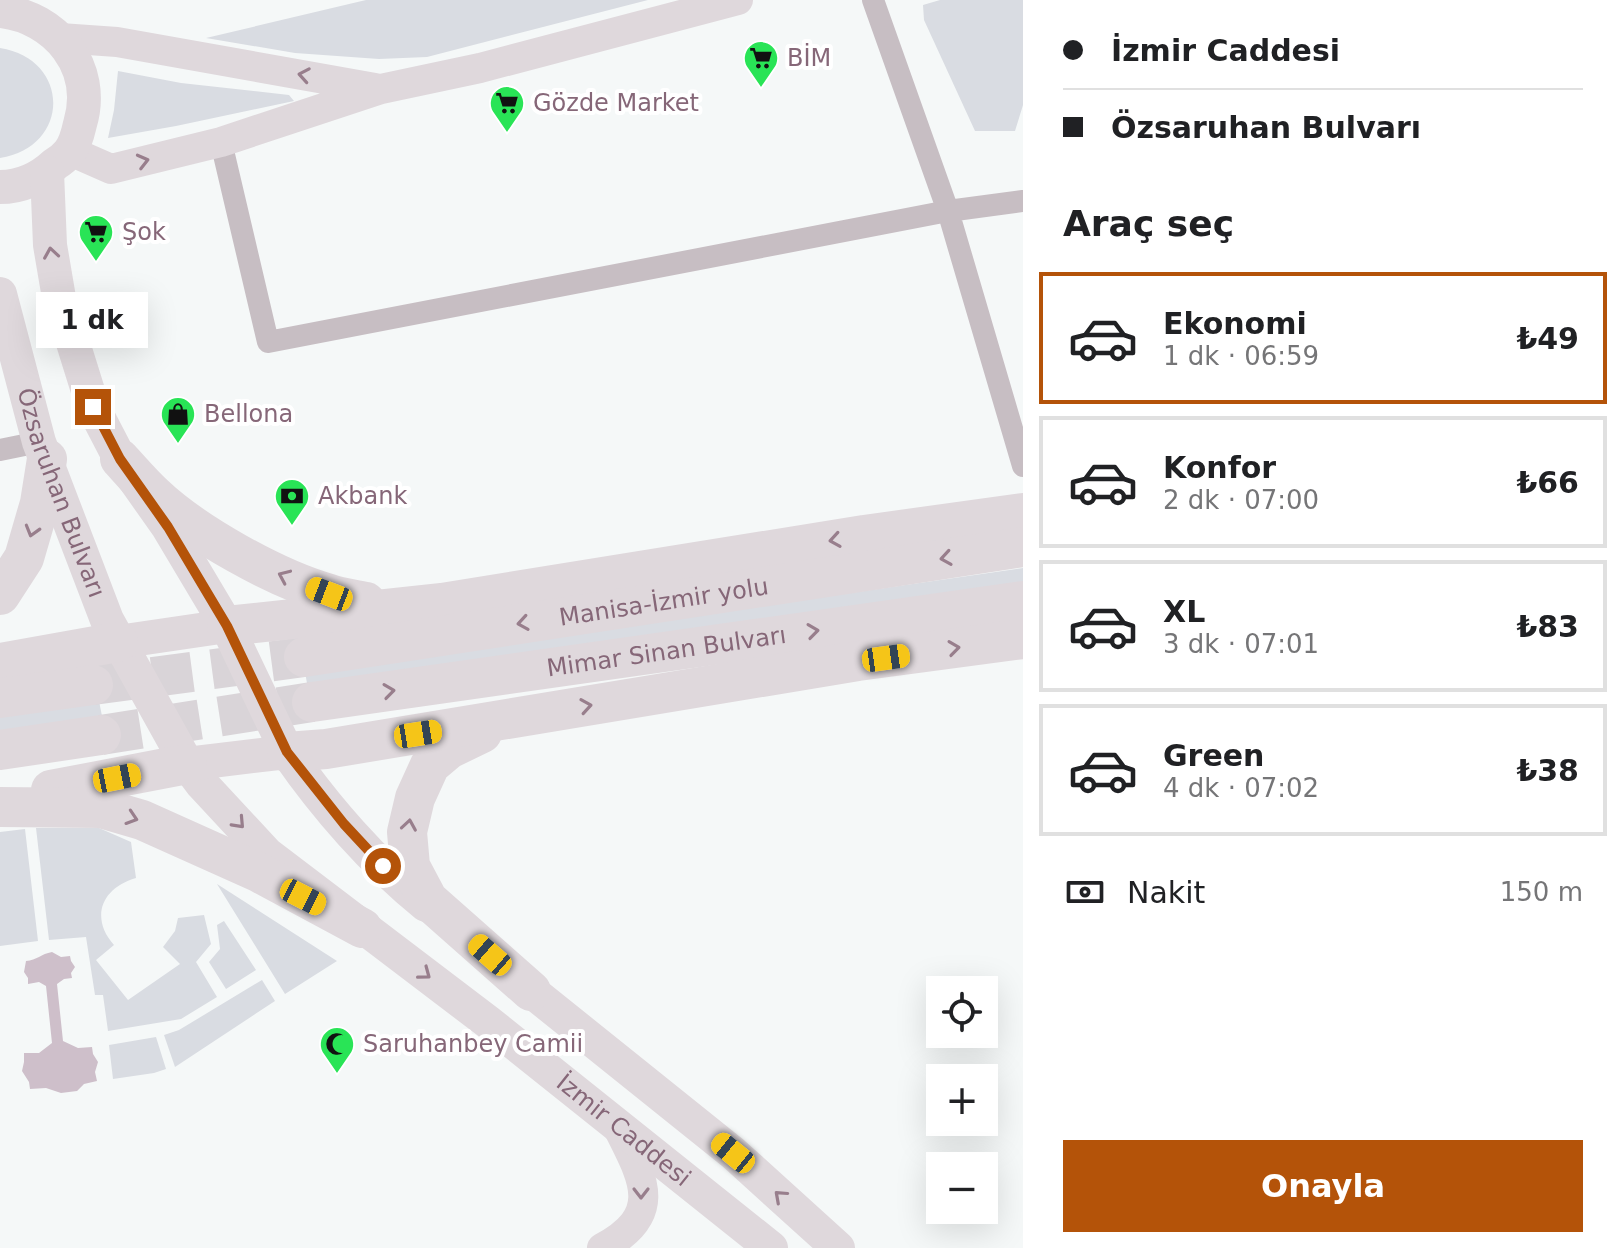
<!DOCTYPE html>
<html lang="tr">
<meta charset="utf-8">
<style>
body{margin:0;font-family:"DejaVu Sans",sans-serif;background:#f2f2f2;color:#202124;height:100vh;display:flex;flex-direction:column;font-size:30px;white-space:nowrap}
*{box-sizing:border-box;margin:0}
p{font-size:26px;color:#757577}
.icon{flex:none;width:44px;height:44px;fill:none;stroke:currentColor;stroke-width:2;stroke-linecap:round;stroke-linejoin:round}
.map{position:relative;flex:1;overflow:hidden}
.panel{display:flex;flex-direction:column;background:#fff;width:600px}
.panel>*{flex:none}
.top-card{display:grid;align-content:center;height:176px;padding:0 40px;background:#fff}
.controls{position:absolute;left:926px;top:976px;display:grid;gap:16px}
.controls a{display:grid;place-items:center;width:72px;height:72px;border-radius:0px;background:#fff;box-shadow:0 8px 32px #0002;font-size:40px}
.end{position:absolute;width:36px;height:36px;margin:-18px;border:10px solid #b45309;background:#fff;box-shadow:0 0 0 4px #fff}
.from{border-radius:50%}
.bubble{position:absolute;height:56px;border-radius:0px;background:#fff;box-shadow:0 8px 32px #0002;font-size:26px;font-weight:700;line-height:56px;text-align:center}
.car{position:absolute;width:24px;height:48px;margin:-24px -12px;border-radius:10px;box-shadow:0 0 6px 2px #0007;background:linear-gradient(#f5c518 24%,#345 0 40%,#f5c518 0 76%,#345 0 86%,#f5c518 0)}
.top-card b{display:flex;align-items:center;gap:28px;height:76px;font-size:30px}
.top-card b+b{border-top:2px solid #e0e0e0}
.top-card i{width:20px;height:20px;background:#202124}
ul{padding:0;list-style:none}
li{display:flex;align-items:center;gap:24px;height:132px;margin:0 16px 12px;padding:0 24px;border:4px solid #e0e0e0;border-radius:0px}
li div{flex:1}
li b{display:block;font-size:30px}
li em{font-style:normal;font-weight:700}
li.on{border-color:#b45309}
li>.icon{width:72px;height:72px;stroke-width:1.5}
h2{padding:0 40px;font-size:36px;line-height:96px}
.pay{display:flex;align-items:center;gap:20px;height:88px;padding:0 40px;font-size:30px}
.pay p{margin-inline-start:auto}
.button{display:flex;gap:16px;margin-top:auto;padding:16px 40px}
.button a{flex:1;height:92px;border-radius:0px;background:#b45309;color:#fff;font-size:32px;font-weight:700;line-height:92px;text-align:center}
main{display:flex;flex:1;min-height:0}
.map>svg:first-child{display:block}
</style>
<main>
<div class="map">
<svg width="1023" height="1248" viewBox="0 0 1023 1248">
<rect width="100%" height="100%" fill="#f5f8f8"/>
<path fill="#d9dce2" d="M366,0h282l-221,57 -48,2 -84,-6 -89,-15z
M940,0h83v105l-8,26h-40l-51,-111 -1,-15z
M0,48c71,11 71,99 0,110z
M118,71l63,12 108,12 5,6 -118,25 -68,12 6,-28z
M1023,568v16l-715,105 -3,-17z
M99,701l3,15 -102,16v-16z
M36,828h63l32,14 5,36c-35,10 -46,40 -22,67l-18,15 32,40 52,-36 -17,-17 12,-16 3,-13 26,-3 7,29 -15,18 21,35 -36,22 -73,12 -5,-36h-8l-9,-58 -37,3z
M25,829l13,112 -38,5v-114z
M217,884l120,77 -52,33z
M224,921l32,49 -30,19 -17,-27 11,-13 -3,-24z
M262,980l13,21 -100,66 -11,-32 15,-5z
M156,1037l10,32 -12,4 -41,6 -4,-34z"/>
<path fill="#cebfca" d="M52,952l9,5 9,-1 1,5 4,6 -4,6 1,5 -8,1 -7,5 6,57 15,7 14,-1 1,7 5,8 -3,10 2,9 -13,3 -7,7 -16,2 -15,-5 -16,1 -1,-7 -7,-11 2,-9v-9h15l13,-10 -6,-57 -7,-4 -11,2v-6l-4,-6 2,-11c11,-1 15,-7 26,-9z"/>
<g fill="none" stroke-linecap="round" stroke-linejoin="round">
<path stroke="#d9d4d8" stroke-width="40" stroke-dasharray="40 20" stroke-linecap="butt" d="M93,685l211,-28
M101,735l211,-33"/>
<path stroke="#c7bec3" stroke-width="22" d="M873,0l75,211 75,255
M221,142l47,200 680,-131 75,-10
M0,450l39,-8"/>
<path stroke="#dfd8dc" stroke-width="30" d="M60,38l57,4 258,46
M70,151l41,18 110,-27 160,-53 99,-21 258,-68
M602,1248c64,-34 41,-70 15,-122"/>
<g stroke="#dfd8dc" stroke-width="34">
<path d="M0,11c56,6 97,56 80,113 -2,9 -5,21 -11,28 -4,5 -9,9 -14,12 -15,14 -34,23 -55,23"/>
<path d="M47,172l3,73 9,53 34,109 27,52 48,68 59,99 60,126c38,55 87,111 139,153"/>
<path id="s1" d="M0,294l39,148 68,178 80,144 15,20 65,70 221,168 283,226"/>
<path d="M118,642l109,-16"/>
<path d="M187,764l100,-12"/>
<path d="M510,974l223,179 105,95"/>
</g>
<g stroke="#dfd8dc" stroke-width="40">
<path d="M120,459c11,12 22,25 34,36 40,38 122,84 176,99 11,4 24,5 36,8"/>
<path d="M0,595l24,-37 16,-55 7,-44"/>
<path d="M227,626l215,-23 422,-68 159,-22"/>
<path id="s2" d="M304,657l719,-110"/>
<path d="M0,663l118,-21"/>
<path d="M0,698l93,-13"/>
<path id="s3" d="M312,702l711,-101"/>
<path d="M482,733l-33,16 -19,16 -15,33 -8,34 3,34 18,34 103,91"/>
<path d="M0,750l101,-15"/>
<path d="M287,752l39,-3 532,-88 165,-22"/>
<path d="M51,790l136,-26"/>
<path d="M0,807l101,1 41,12 116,52 104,56"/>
</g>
</g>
<defs><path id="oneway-chevron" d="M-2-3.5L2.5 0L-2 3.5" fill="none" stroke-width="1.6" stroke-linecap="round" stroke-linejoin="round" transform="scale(2)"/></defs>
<g stroke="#987e8c">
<use href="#oneway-chevron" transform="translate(304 75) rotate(-170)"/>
<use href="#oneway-chevron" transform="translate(143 161) rotate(-14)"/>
<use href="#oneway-chevron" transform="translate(51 253) rotate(-99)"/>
<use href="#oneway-chevron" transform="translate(32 531) rotate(106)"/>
<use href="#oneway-chevron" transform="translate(835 540) rotate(171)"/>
<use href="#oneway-chevron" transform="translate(946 558) rotate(171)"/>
<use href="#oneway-chevron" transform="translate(284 576) rotate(-156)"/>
<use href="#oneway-chevron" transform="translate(523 623) rotate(171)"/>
<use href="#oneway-chevron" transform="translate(813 631) rotate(-8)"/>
<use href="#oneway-chevron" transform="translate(954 648) rotate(-8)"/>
<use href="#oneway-chevron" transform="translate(389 691) rotate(-8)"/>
<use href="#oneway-chevron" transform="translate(586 706) rotate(-9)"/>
<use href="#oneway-chevron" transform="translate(132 818) rotate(18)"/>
<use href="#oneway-chevron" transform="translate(239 823) rotate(47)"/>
<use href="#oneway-chevron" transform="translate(409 825) rotate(-81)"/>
<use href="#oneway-chevron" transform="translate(425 974) rotate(37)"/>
<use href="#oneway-chevron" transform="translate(641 1193) rotate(90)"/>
<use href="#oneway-chevron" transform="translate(780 1196) rotate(-138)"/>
</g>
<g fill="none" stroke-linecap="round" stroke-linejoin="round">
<path stroke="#b45309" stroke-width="10" d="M93,407l27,52 48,68 59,99 60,126 57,72 39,42"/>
</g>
<defs>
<g id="supermarket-pin" transform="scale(1.8)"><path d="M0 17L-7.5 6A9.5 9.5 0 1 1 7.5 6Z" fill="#29e456" stroke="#fff"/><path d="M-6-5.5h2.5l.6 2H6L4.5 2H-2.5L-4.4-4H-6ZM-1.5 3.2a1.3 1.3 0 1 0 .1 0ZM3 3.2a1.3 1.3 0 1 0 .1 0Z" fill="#111"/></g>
<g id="shop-pin" transform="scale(1.8)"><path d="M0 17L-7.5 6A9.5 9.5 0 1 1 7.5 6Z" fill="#29e456" stroke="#fff"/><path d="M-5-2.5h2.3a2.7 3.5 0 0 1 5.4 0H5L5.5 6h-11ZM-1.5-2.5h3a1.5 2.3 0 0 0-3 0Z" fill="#111"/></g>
<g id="bank-pin" transform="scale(1.8)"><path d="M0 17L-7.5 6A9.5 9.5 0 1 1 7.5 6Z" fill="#29e456" stroke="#fff"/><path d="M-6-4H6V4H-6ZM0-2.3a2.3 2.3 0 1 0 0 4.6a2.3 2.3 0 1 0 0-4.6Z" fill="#111"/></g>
<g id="mosque-pin" transform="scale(1.8)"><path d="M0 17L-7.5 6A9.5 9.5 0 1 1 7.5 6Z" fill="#29e456" stroke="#fff"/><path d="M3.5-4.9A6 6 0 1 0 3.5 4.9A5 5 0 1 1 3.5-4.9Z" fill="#111"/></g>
</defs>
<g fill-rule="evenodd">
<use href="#supermarket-pin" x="761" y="58"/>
<use href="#supermarket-pin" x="507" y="103"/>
<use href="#supermarket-pin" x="96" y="232"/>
<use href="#shop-pin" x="178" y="414"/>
<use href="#bank-pin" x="292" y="496"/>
<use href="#mosque-pin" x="337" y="1044"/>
</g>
<g text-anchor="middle" stroke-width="8" stroke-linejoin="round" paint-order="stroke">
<g font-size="24" fill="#866778" stroke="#fff" text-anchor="start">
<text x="787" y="66">BİM</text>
<text x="533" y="111">Gözde Market</text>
<text x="122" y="240">Şok</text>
<text x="204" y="422">Bellona</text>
<text x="318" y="504">Akbank</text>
<text x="363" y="1052">Saruhanbey Camii</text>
</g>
<g font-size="24" fill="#866778" stroke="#fff">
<text dy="8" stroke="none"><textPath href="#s1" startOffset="208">Özsaruhan Bulvarı</textPath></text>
<text dy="8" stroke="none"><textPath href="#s2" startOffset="364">Manisa-İzmir yolu</textPath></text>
<text dy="8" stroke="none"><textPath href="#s3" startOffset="358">Mimar Sinan Bulvarı</textPath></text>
<text dy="8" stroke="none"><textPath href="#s1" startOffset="1080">İzmir Caddesi</textPath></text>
</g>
</g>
</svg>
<div class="controls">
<a><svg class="icon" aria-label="locate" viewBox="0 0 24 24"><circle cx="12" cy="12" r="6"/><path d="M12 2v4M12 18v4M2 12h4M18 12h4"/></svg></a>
<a>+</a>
<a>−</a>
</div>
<i class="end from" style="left:383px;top:866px"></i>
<i class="end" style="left:93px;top:407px"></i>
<div class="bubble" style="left:36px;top:292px;width:112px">1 dk</div>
<i class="car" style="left:329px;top:594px;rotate:291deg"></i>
<i class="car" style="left:886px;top:658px;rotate:82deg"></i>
<i class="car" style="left:418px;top:734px;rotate:81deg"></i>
<i class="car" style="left:117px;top:778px;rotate:79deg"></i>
<i class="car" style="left:303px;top:897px;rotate:117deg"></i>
<i class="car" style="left:490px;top:955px;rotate:311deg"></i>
<i class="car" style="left:733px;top:1153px;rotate:309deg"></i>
</div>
<section class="panel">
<div class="top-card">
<b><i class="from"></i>İzmir Caddesi</b>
<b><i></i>Özsaruhan Bulvarı</b>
</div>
<h2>Araç seç</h2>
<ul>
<li class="on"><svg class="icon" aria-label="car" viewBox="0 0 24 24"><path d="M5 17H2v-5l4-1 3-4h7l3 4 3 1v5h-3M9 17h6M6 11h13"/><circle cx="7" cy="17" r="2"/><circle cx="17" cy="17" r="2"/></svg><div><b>Ekonomi</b><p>1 dk · 06:59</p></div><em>₺49</em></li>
<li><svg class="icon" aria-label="car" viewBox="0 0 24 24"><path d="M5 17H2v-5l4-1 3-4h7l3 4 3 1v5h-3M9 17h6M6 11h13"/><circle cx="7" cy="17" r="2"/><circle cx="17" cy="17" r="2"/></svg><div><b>Konfor</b><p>2 dk · 07:00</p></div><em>₺66</em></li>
<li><svg class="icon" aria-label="car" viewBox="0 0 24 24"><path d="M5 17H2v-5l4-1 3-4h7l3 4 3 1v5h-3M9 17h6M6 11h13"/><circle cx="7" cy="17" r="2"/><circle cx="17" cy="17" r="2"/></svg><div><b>XL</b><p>3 dk · 07:01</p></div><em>₺83</em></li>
<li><svg class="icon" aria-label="car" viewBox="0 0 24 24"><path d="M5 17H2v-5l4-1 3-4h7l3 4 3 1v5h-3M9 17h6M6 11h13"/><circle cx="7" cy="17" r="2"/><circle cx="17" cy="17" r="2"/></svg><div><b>Green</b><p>4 dk · 07:02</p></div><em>₺38</em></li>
</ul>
<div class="pay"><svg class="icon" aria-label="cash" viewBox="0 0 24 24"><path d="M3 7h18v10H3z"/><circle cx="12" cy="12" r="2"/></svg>Nakit<p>150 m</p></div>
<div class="button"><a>Onayla</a></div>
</section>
</main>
